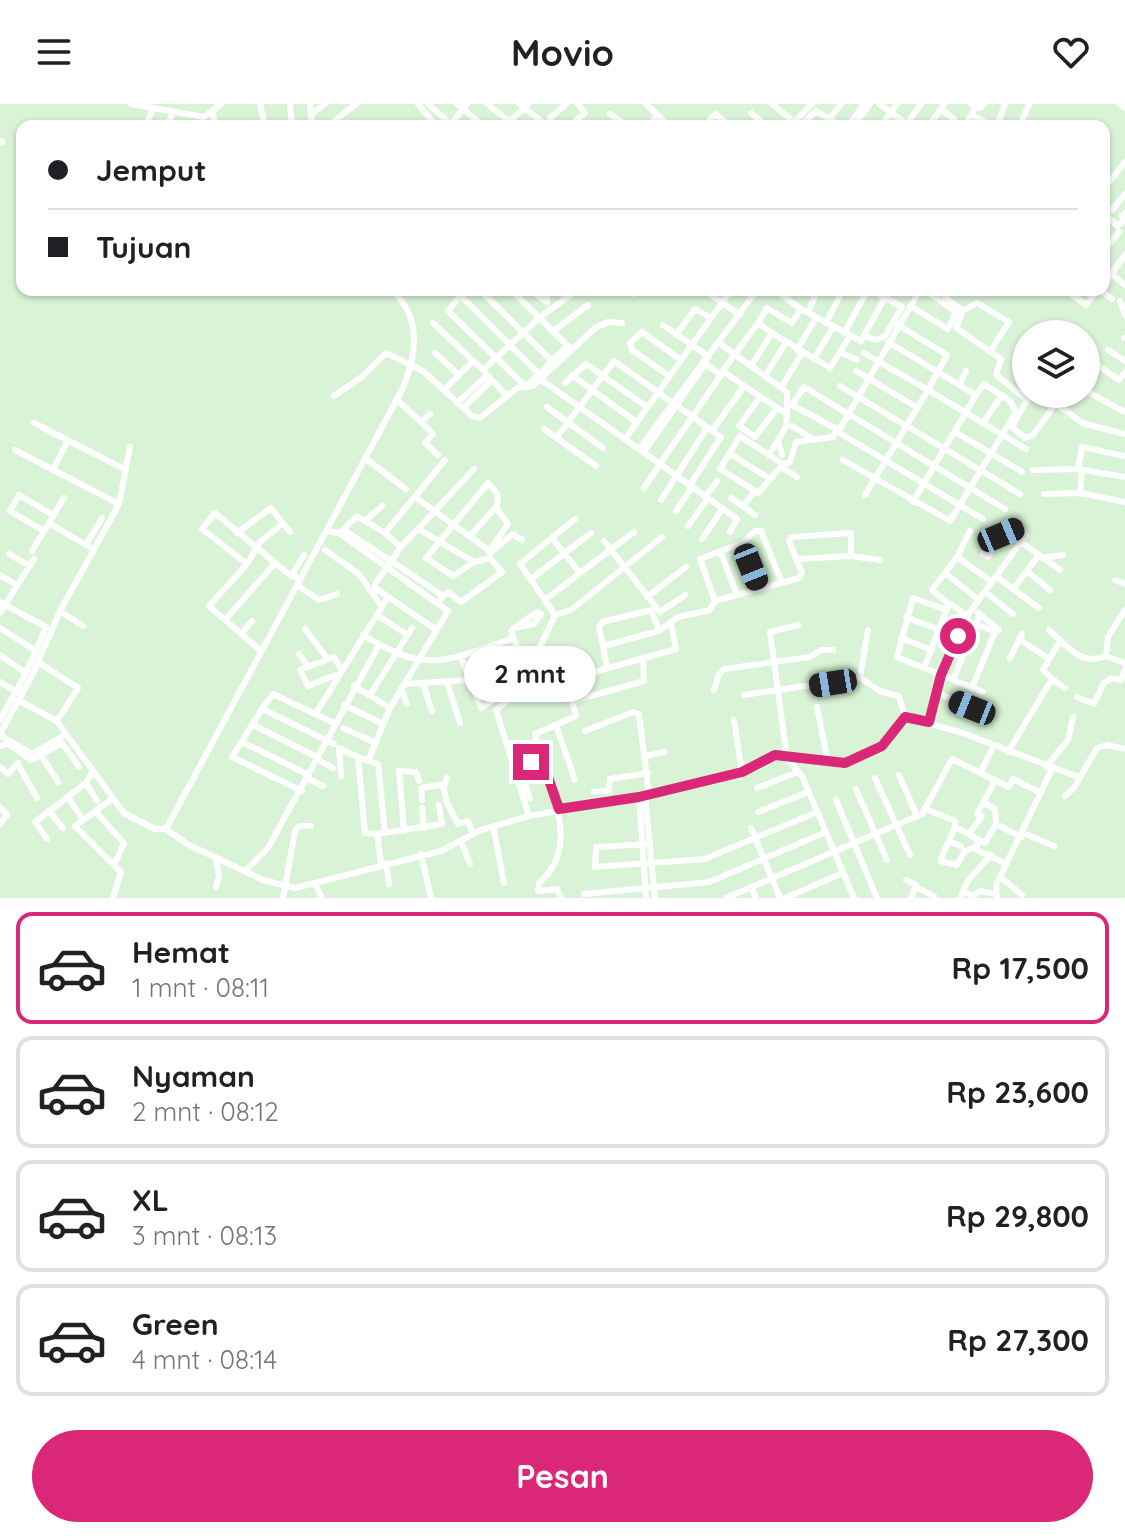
<!DOCTYPE html>
<html lang="id">
<meta charset="utf-8">
<style>
body{margin:0;font-family:Quicksand,sans-serif;background:#f2f2f2;color:#202124;height:100vh;display:flex;flex-direction:column;font-size:30px;white-space:nowrap}
*{box-sizing:border-box;margin:0}
p{font-size:26px;color:#757577}
.icon{flex:none;width:44px;height:44px;fill:none;stroke:currentColor;stroke-width:2;stroke-linecap:round;stroke-linejoin:round}
.map{position:relative;height:794px;overflow:hidden}
.details{display:flex;flex-direction:column;background:#fff;flex:1}
.details>*{flex:none}
.hud{position:absolute;left:16px;top:16px;width:1094px;height:176px;border-radius:16px;box-shadow:0 2px 6px #0004;display:grid;align-content:center;height:176px;padding:0 32px;background:#fff}
.controls{position:absolute;left:1012px;top:216px;display:grid;gap:16px}
.controls a{display:grid;place-items:center;width:88px;height:88px;border-radius:50%;background:#fff;box-shadow:0 2px 6px #0004;font-size:40px}
.end{position:absolute;width:36px;height:36px;margin:-18px;border:10px solid #db2777;background:#fff;box-shadow:0 0 0 4px #fff}
.from{border-radius:50%}
.bubble{position:absolute;height:56px;border-radius:28px;background:#fff;box-shadow:0 2px 6px #0004;font-size:26px;font-weight:800;line-height:56px;text-align:center}
.car{position:absolute;width:24px;height:48px;margin:-24px -12px;border-radius:10px;box-shadow:0 0 6px 2px #0007;background:linear-gradient(#222 24%,#8ab4d8 0 40%,#222 0 76%,#8ab4d8 0 86%,#222 0)}
.hud b{display:flex;align-items:center;gap:28px;height:76px;font-size:30px}
.hud b+b{border-top:2px solid #e0e0e0}
.hud i{width:20px;height:20px;background:#202124}
ul{padding:14px 0 0;list-style:none}
li{display:flex;align-items:center;gap:24px;height:112px;margin:0 16px 12px;padding:0 16px;border:4px solid #e0e0e0;border-radius:16px}
li div{flex:1}
li b{display:block;font-size:30px}
li em{font-style:normal;font-weight:800}
li.active{border-color:#db2777}
li>.icon{width:72px;height:72px;stroke-width:1.5}
.button{display:flex;gap:16px;margin-top:auto;padding:16px 32px}
.button a{flex:1;height:92px;border-radius:48px;background:#db2777;color:#fff;font-size:32px;font-weight:800;line-height:92px;text-align:center}
header{display:flex;justify-content:space-between;align-items:center;height:104px;padding:0 32px;background:#fff;font-size:36px;font-weight:800}
.map>svg:first-child{display:block}
</style>
<header><svg class="icon" aria-label="menu" viewBox="0 0 24 24"><path d="M4 6h16M4 12h16M4 18h16"/></svg>Movio<svg class="icon" aria-label="heart" viewBox="0 0 24 24"><path d="M12 20l-8-8c-3-5 5-10 8-4 3-6 11-1 8 4z"/></svg></header>
<div class="map">
<svg width="1125" height="794" viewBox="0 0 1125 794">
<rect width="100%" height="100%" fill="#d9f3d6"/>
<g fill="none" stroke-linecap="round" stroke-linejoin="round">
<path stroke="#fff" stroke-width="6" d="M131,0l73,13 17,-13
M260,0l5,22
M290,0l2,22
M310,0l2,22
M418,0l18,22
M428,0l25,22
M457,0l27,22
M487,0l22,17
M519,0l22,17
M646,0l23,22
M772,0l22,18
M879,0l31,22
M971,0l9,4 4,-4
M1119,0l6,4
M976,3l-5,8 23,11
M941,5l13,10
M213,9l2,13
M751,9l16,13
M610,10l18,12
M311,11l14,-11
M830,14l11,-14
M907,20l14,-20
M145,22l8,-17
M167,22l6,-13
M328,22l28,-22
M449,22l18,-22
M505,22l23,-22
M554,22l-4,-8 16,-14
M569,22l16,-13 -7,-9
M649,22l8,-11
M705,22l10,-12 16,12
M790,22l22,-22
M800,22l16,-15 26,15
M848,22l16,-22
M854,22l16,-22
M881,22l16,-22
M929,22l15,-22
M964,22l7,-11
M997,22l8,-22
M1020,22l9,-22
M0,37l2,1
M1104,85l21,-27
M1112,106l13,-16
M1104,109l13,13 8,-6
M1122,112l3,-3
M1104,147l15,-19
M1125,151l-14,19 14,11
M1104,164l7,6 -7,8
M428,186l2,2
M465,186l-17,21 78,76
M480,186l72,71
M511,186l60,59
M530,186l17,12 -1,-12
M566,186l3,6 9,-6
M626,186l8,4 8,-4
M704,186l36,25
M920,186l-82,142 145,87
M949,186l-4,7 18,14 -7,17 45,31 -5,16 31,25 -15,27 13,11 8,-3 23,-32 26,20 43,11
M1066,186l20,15 12,-15
M1100,186l12,9
M778,188l23,17
M460,191l79,79
M1120,197l5,14
M910,202l38,23 8,-17 -31,-22
M963,207l14,-8 32,19 -19,30
M808,209l9,-22
M433,219l50,47
M758,219l9,-15 25,15 9,-14 60,32 24,-44
M826,219l17,-33
M663,221l46,32
M898,221l49,30 -19,35 98,59
M552,228l36,-27
M772,229l58,35 20,-32
M844,229l24,-43
M676,231l19,-26 16,9
M865,232l11,4 9,-4 17,-29 -31,-17
M1124,234h1
M888,238l88,53 -63,107
M719,239l32,23 21,-33 -14,-10c-12,16 -24,32 -35,48l21,15
M797,246l19,-32
M1108,246l17,11
M840,248l17,8
M435,249l24,22
M864,249l64,37 -63,105
M814,255l19,-32
M703,258l18,13 -61,89 77,55 -7,13
M1096,260l23,16 6,-8
M751,262l36,26v22
M856,267l62,37
M572,271l64,47
M669,272l-37,-26 -2,-7 12,-11 39,28
M765,272l21,-34
M490,274l17,18
M540,275l120,85 -16,24
M565,279l21,-19 61,43
M959,281l7,-14
M840,282l180,108
M526,283l41,-41
M781,284l21,-35
M444,286l29,-29
M1086,287l39,21
M1047,290l9,9
M334,292l29,-20 23,-23 37,18 49,45 8,2 37,-30 16,-2 62,-58 13,-6 14,1
M760,293l-21,29 16,11 22,-29
M397,296l24,22 9,-8
M457,299l31,-28 -5,-5 56,-52 30,-22
M547,303l56,41
M463,304l29,-28
M1062,305l12,-15
M421,318l12,12 -8,9 13,12
M34,319l92,47
M983,319l19,-28
M792,322l21,13
M544,325l52,37
M712,327l32,-45 43,28 -1,13 -14,23
M955,328l67,40
M557,333l57,-76 107,76 -31,48
M625,335l106,-149
M778,336l4,15
M639,345l118,-159
M15,346l104,54
M644,348l62,-89
M729,349l41,26
M366,355l40,30
M843,356l107,61 66,-109 -6,-11 -26,-17 -8,11
M781,363l16,10
M1078,365l4,-22 43,9
M53,366l15,-30
M1033,366l45,-1 47,8
M755,387l-35,-22 20,-33 43,28
M1080,389l2,-23
M1044,390l36,-1 45,9
M706,392l11,-15
M415,393l75,54
M731,394l12,8 12,-15 3,2 25,-29 7,-2 6,-20 37,-5 4,-8 -45,-24 12,-18 201,122
M661,396l46,-72
M743,402l12,9
M676,407l16,-24
M365,417l17,-15
M49,419l45,27
M688,422l20,-28
M344,426l98,65
M420,426l54,32 16,-4 12,14 -41,30 -13,-10 -11,11
M44,427l-34,-20 9,-16 34,20
M327,427l13,2 17,-17 28,17
M237,429l34,-25 19,24
M339,429l109,78 -58,97 -22,53
M470,432l26,-29
M702,435l21,-31
M604,437l56,71 25,-17
M1021,438l18,13
M742,439l13,-12h6l21,52
M86,441l16,-27
M401,443l73,-78
M325,446l34,24 23,33
M32,447l32,-53
M720,447l17,44
M490,449l23,-19 9,6
M9,450l21,12
M957,453l35,25
M1043,454l20,-3
M796,455l55,-3
M474,458l-21,14 -27,-18 62,-75 10,12 -1,14 11,15 -19,27
M247,460l-45,-35 13,-16 76,63 9,2
M1027,467l23,19
M580,469l54,-41
M945,469l34,27
M0,471l17,10
M291,472l13,-21
M996,472l17,13 26,-34 21,15
M532,474l59,-45
M1115,476l10,4
M297,481l22,15 18,-6
M1013,485l26,19
M985,488l28,22
M647,493l39,-30
M546,495l34,-26 -28,-35
M715,497l-15,-42 42,-16 18,45
M0,498l46,25 -20,46 -26,47
M950,501l-18,-15 25,-33 13,-26
M60,507l23,15
M0,509l34,-54
M978,509l21,17
M377,511l31,20
M555,511l16,-5 91,-73
M906,513l33,13
M225,516l50,-57
M798,521l-28,7 17,126 15,18 52,122
M0,524l36,23
M305,525l22,29
M435,525l-60,-41v-4l26,-37 -16,-14 60,-73
M868,526l-8,48 22,14 17,4 6,21
M1049,526c18,15 31,37 57,26l19,7
M659,527l-8,-21 -49,12 -3,5 4,19 56,-15 19,-14 32,-7 5,-9 84,-23 3,-5 -13,-32 2,-4 60,-4v23l29,4
M241,530l11,-13
M363,531c66,41 83,25 151,3
M901,534l31,12
M1019,535l30,20
M603,542l4,22
M261,547l-52,-45 38,-42 13,-22 23,-19
M299,550l8,11
M0,551l26,18
M1106,552l2,-19 17,-27
M461,554l20,50 19,-12
M1010,554l12,-24
M38,558l40,26 -21,33
M924,564l-27,-11 16,-59 34,12
M534,567l20,-9 16,18
M490,568l10,24 15,-9 -7,-22
M335,571l-27,11 -8,-16 34,-13 7,12
M1052,575l13,9
M953,576l27,-66
M0,578l17,10
M447,578l13,41
M405,580l63,-4 51,-20 2,-4 -10,-25 3,-3 23,-16 4,2 -7,10 -20,4
M423,580l9,27
M354,582l36,22
M972,584l23,-56 -19,-8
M401,585l6,15
M714,586l5,-16 5,-5 86,-12 11,-7h12
M983,588l-59,-24 24,-62 5,-1 14,11 59,-81 -6,-8 -29,11 -8,16 5,3 13,-22
M938,589l34,15
M370,591l42,-67
M744,591l116,-17
M1077,593l17,7 10,-21 7,-5 10,2 4,-11
M18,596l39,21 9,13
M573,597l71,-20 -1,-23
M344,601l39,19
M817,603l11,55
M262,605l-30,48 70,34
M316,609l72,-116
M734,616l8,52
M929,618l12,-47 26,-59
M253,621l64,32
M556,621l19,55
M343,624l33,15
M585,627l48,-19 6,2 10,80
M0,630l32,-58 28,-65 59,-107 11,-57
M0,631l32,19 34,-20 58,79 31,16h11l21,15 76,36 32,8 146,-37 40,-21 48,-14 110,-19 103,-25 33,-17 70,8 37,-17 23,-29 58,16 115,44
M244,639l65,32
M334,640l-72,-35 11,-15 61,29
M0,642l7,-3 24,17 31,-17 17,24
M1008,648l44,-73 -9,-9 17,-29
M41,651l17,27
M645,652l19,-4
M316,655l17,9
M19,662l18,32
M0,663l8,7 10,-11
M1046,663l22,-27 5,-23
M981,667l13,-26
M899,671l18,41
M341,672l-2,-28 19,9
M875,674l35,77
M308,675l15,7
M86,679l11,18
M443,681l4,18 11,21 10,-3 5,13
M757,684l41,-16
M856,685l31,71
M594,688l15,-1 1,-12 38,-6
M645,692l10,102
M1065,692l9,-8 23,-40 10,-3 18,4
M68,693l12,18
M639,693l7,101
M530,694l-10,-29 21,-12
M112,695l-37,27 46,46 -8,26
M422,696l-1,-12 24,-4 2,-6
M836,696l41,98
M984,699l11,6 1,15
M0,703l7,8 -7,9
M422,704l2,20
M926,705l29,12v6l22,12v11l30,14
M49,707l14,17
M95,707l29,32 -10,22
M758,708l50,-20
M529,712l-33,-106 21,-17 10,-32 14,-16 14,-30 -35,-51 55,-45
M493,722l11,57
M955,723l-15,34 17,4 8,-14 11,-4
M751,724l29,70
M166,725l237,-441c14,-36 19,-69 -11,-98
M404,727l-5,-60 17,1 3,9
M1023,729l31,13
M377,730l-12,-1 -7,-76 20,7 7,69
M969,730l13,-18 -5,-2 18,-33
M47,735l-12,-17 51,-39 6,-10
M977,735l8,4 11,-19 25,13
M461,737l9,23
M949,737l12,5
M650,740l-54,3 -1,20 110,-8 112,-47
M421,750l10,44
M386,759l3,21
M381,760l-4,-30 65,-10 -3,-19
M245,767l23,-23 111,-203
M1000,773l22,18
M906,776l10,5 -5,13
M315,780l7,14
M216,783l3,-11 -3,-17
M751,783l5,11
M916,783l18,9
M963,787l10,5 7,-5 16,3
M584,790l125,-12 117,-50
M283,794l12,-67 4,-5h12
M561,794l-4,-9 -19,2 1,-8c46,-38 6,-102 -4,-149l41,-18 -7,-27 4,-11 103,-29 -5,-26
M726,794l196,-84 30,-55 57,28 4,-8 28,14
M785,794l58,-25
M960,794l9,-19 22,-24
M997,794l-1,-13 56,-116"/>
</g>
<g fill="none" stroke-linecap="round" stroke-linejoin="round">
<path stroke="#db2777" stroke-width="10" d="M531,658l10,-5 18,52 80,-12 103,-25 33,-17 70,8 37,-17 23,-29 24,5 12,-47 17,-39"/>
</g>
</svg>
<div class="controls">
<a><svg class="icon" aria-label="layers" viewBox="0 0 24 24"><path d="M12 4l9 5-9 5-9-5zM3 14l9 5 9-5"/></svg></a>
</div>
<i class="end from" style="left:958px;top:532px"></i>
<i class="end" style="left:531px;top:658px"></i>
<div class="bubble" style="left:464px;top:542px;width:132px">2 mnt</div>
<i class="car" style="left:1001px;top:431px;rotate:67deg"></i>
<i class="car" style="left:751px;top:463px;rotate:158deg"></i>
<i class="car" style="left:833px;top:579px;rotate:261deg"></i>
<i class="car" style="left:972px;top:604px;rotate:292deg"></i>
<div class="hud">
<b><i class="from"></i>Jemput</b>
<b><i></i>Tujuan</b>
</div>
</div>
<section class="details">
<ul>
<li class="active"><svg class="icon" aria-label="car" viewBox="0 0 24 24"><path d="M5 17H2v-5l4-1 3-4h7l3 4 3 1v5h-3M9 17h6M6 11h13"/><circle cx="7" cy="17" r="2"/><circle cx="17" cy="17" r="2"/></svg><div><b>Hemat</b><p>1 mnt · 08:11</p></div><em>Rp 17,500</em></li>
<li><svg class="icon" aria-label="car" viewBox="0 0 24 24"><path d="M5 17H2v-5l4-1 3-4h7l3 4 3 1v5h-3M9 17h6M6 11h13"/><circle cx="7" cy="17" r="2"/><circle cx="17" cy="17" r="2"/></svg><div><b>Nyaman</b><p>2 mnt · 08:12</p></div><em>Rp 23,600</em></li>
<li><svg class="icon" aria-label="car" viewBox="0 0 24 24"><path d="M5 17H2v-5l4-1 3-4h7l3 4 3 1v5h-3M9 17h6M6 11h13"/><circle cx="7" cy="17" r="2"/><circle cx="17" cy="17" r="2"/></svg><div><b>XL</b><p>3 mnt · 08:13</p></div><em>Rp 29,800</em></li>
<li><svg class="icon" aria-label="car" viewBox="0 0 24 24"><path d="M5 17H2v-5l4-1 3-4h7l3 4 3 1v5h-3M9 17h6M6 11h13"/><circle cx="7" cy="17" r="2"/><circle cx="17" cy="17" r="2"/></svg><div><b>Green</b><p>4 mnt · 08:14</p></div><em>Rp 27,300</em></li>
</ul>
<div class="button"><a>Pesan</a></div>
</section>
